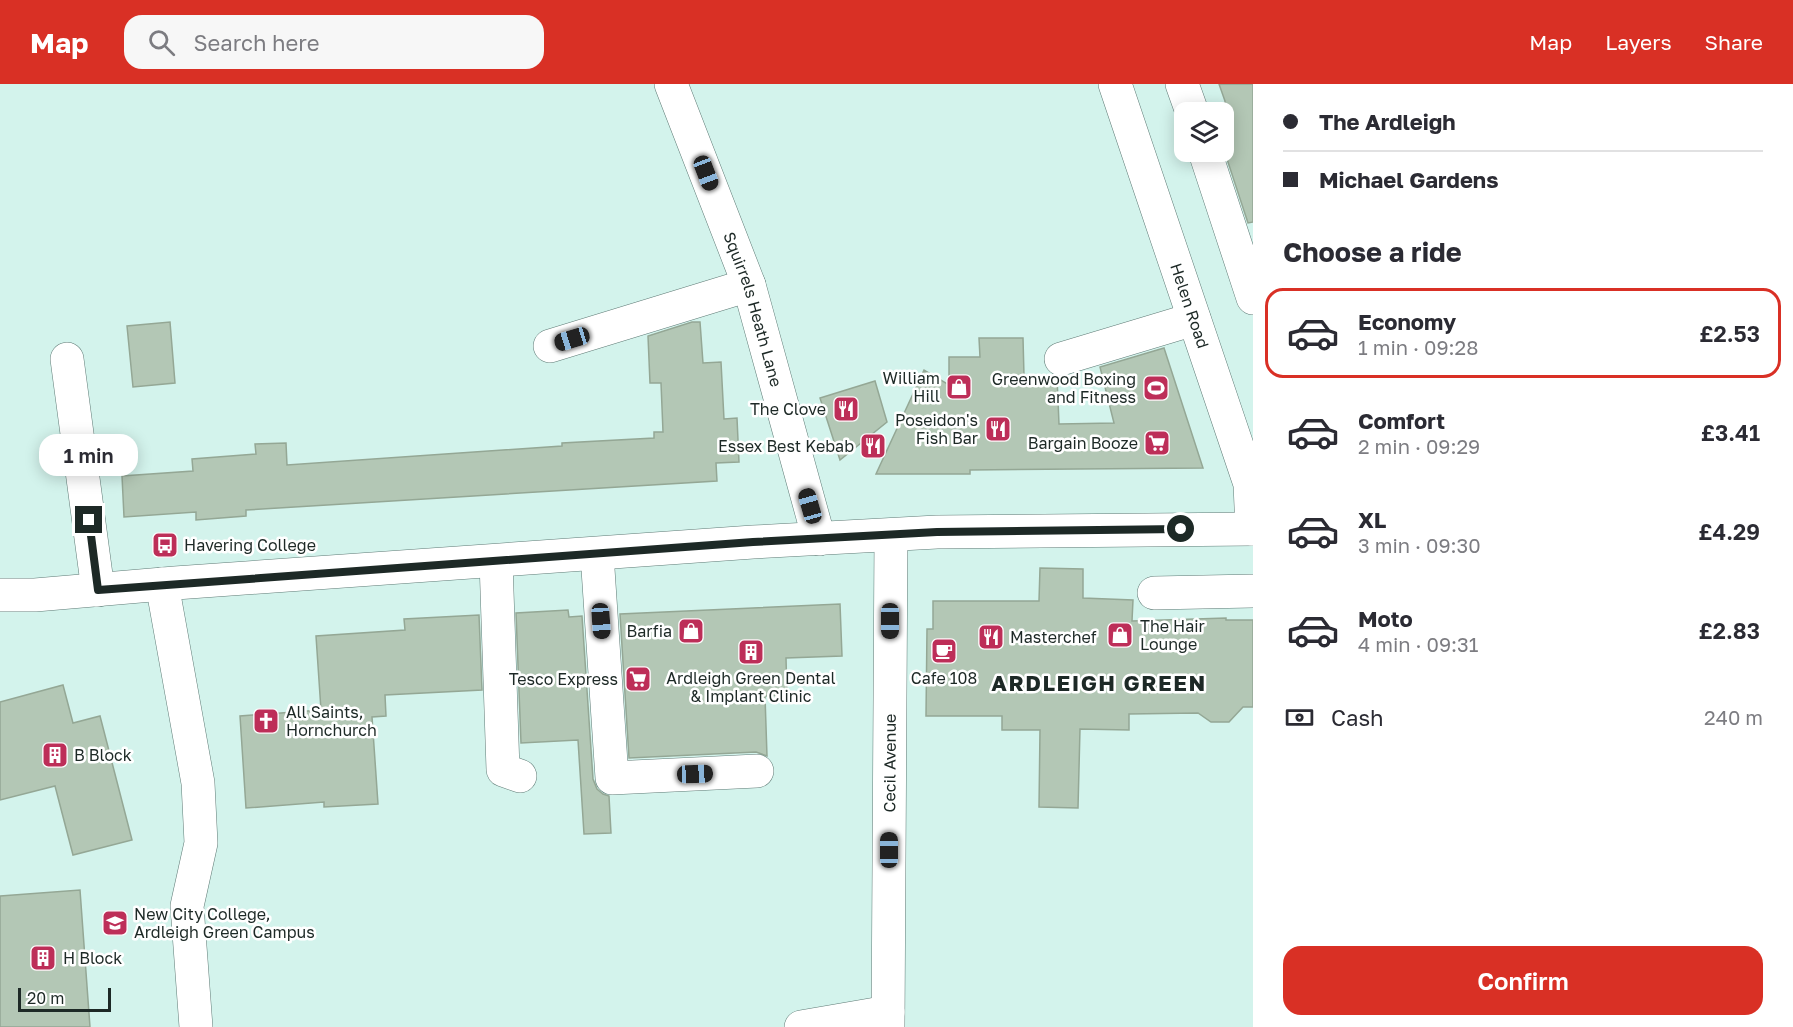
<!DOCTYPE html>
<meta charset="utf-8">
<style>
body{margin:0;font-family:"Golos Text",sans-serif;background:#f7f7f7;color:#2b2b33;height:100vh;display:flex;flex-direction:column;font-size:22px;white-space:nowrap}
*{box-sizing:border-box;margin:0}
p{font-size:20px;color:#7c7c81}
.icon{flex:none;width:33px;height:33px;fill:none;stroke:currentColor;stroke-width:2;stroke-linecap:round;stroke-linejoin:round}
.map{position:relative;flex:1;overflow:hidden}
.details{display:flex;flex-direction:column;background:#fff;width:540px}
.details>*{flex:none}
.hud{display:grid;align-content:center;height:132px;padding:0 30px;background:#fff}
.buttons{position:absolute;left:1174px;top:18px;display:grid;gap:12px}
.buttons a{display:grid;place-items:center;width:60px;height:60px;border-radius:12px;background:#fff;box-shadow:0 3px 15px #0003;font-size:30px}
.scale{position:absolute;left:18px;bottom:15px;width:93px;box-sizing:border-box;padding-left:6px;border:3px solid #1d2926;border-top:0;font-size:16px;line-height:21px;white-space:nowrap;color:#1d2926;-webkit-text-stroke:4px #fff;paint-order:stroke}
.end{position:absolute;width:27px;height:27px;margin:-14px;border:8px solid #1d2926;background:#fff;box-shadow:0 0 0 3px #fff}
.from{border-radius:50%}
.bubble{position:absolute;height:42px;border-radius:18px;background:#fff;box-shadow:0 3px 15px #0003;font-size:20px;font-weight:600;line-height:42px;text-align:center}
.car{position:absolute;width:18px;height:36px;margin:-18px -9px;border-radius:8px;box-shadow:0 0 4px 2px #0007;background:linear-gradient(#222 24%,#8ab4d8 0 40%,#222 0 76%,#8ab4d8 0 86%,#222 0)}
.hud b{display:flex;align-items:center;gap:21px;height:57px;font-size:22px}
.hud b+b{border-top:2px solid #e1e1e2}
.hud i{width:15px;height:15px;background:#2b2b33}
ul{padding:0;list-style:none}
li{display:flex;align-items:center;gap:18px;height:90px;margin:0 12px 9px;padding:0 18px;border:3px solid transparent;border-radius:18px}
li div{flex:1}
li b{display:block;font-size:22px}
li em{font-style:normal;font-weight:600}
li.current{border-color:#d93025}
li>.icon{width:54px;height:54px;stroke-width:1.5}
h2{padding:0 30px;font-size:27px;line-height:72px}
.pay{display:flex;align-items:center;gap:15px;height:66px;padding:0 30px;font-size:22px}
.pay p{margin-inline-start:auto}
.cta{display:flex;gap:12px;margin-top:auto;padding:12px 30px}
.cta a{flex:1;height:69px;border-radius:18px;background:#d93025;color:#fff;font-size:24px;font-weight:600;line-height:69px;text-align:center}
header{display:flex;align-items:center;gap:36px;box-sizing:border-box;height:84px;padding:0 30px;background:#d93025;color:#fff}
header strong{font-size:28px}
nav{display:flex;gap:33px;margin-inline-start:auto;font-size:21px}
.search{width:420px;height:54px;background:#f7f7f7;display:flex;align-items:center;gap:15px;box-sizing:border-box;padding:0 21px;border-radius:18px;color:#7c7c81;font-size:22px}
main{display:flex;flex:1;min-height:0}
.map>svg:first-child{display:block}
</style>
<header>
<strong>Map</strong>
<div class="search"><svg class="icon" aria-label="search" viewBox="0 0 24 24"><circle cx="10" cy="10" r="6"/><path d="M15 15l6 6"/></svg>Search here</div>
<nav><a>Map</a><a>Layers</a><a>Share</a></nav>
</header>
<main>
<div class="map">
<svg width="1253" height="943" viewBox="0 0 1253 943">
<rect width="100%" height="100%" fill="#d3f3ec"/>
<path fill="#b3c7b5" stroke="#94a795" stroke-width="1.5" d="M1219,0h34v138l-5,1 -24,-73 1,-49z
M170,238l5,61 -42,4 -6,-61z
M692,238h8l3,41 18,-1 3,57 13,-1 2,44 -23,1 1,18 -471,29v6l-50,4v-8l-72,5 -2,-41 71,-5 -1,-12 64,-5 -1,-10 31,-1 1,22 275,-19v-3l92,-5v-6h9l-2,-49h-11l-2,-47z
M979,254h44l1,38 29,-1 4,2 2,47 55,-1 -14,-56 64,-19 39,120 -233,2v4h-94l48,-104 25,15v-28h31z
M875,297l12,41 -47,38 -20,-62z
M1040,484l43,1v29l50,2 -1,21 94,-3v2h27v87h-10l-14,15h-18l-13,-9 -69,1v16l-49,-1 -2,79 -39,-1 1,-77h-38v-14h-76l1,-87h6v-28h106z
M840,520l2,52 -56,2 1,37 -22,1 2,60 -11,-4 -127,6 -9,-144z
M568,526l1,7 13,-1 11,163 4,10 6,5 6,2 2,37 -27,1 -6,-94 -57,3 -5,-130z
M479,531l3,75 -97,5 1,21 -14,1 6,87 -54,3v-5l-78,6 -6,-92 81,-6 -5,-74 89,-6 -1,-11z
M63,601l10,38 27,-7 32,124 -59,15 -18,-69 -55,14v-98z
M80,806l10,137h-90v-131z"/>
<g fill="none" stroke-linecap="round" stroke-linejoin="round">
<g stroke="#5f7b76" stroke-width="34">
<g id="minor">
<path id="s1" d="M671,0l78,201 70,254"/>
<path id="s2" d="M1115,0l135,400 2,45"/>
<path d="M1182,0l10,28"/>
<path d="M1205,68l48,146"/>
<path d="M550,262l199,-61"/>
<path d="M67,275l31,231"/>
<path d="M1061,275l133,-40"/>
<path d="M597,470l15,224 145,-7"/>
<path d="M496,477l7,209 17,6"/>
<path d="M162,500l36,199 3,60 -14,63 9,121"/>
<path d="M1154,509l99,-2"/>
<path d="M0,511h35l140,-12 578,-41 184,-10 316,-3"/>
<path d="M801,943l87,-15"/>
<path id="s3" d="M888,943l3,-492"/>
</g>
</g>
<use href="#minor" stroke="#fff" stroke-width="33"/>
</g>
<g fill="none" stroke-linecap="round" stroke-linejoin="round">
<path stroke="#1d2926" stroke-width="8" d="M89,436l9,70 655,-48 184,-10 244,-3"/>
</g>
<defs>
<g id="shop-square" transform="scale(1.35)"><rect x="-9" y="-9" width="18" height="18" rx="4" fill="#bd2e58" stroke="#fff"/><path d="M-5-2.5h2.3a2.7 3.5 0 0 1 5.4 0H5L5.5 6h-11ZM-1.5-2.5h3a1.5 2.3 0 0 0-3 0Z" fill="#fff"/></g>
<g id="stadium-square" transform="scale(1.35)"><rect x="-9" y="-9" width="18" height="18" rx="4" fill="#bd2e58" stroke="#fff"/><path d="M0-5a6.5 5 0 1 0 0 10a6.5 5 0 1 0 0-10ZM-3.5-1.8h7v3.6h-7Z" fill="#fff"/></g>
<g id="restaurant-square" transform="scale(1.35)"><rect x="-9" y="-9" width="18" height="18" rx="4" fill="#bd2e58" stroke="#fff"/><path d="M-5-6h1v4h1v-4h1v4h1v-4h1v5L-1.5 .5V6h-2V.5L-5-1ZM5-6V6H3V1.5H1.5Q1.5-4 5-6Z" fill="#fff"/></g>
<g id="supermarket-square" transform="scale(1.35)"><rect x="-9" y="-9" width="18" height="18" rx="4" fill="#bd2e58" stroke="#fff"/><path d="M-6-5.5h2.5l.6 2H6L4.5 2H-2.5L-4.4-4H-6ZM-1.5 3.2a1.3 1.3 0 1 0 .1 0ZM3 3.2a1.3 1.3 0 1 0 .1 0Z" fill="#fff"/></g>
<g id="bus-square" transform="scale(1.35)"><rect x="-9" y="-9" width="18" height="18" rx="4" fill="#bd2e58" stroke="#fff"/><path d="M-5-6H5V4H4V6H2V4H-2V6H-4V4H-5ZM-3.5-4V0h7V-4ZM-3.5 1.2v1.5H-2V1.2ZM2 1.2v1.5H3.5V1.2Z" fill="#fff"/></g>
<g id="cafe-square" transform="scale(1.35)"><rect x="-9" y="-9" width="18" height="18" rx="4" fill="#bd2e58" stroke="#fff"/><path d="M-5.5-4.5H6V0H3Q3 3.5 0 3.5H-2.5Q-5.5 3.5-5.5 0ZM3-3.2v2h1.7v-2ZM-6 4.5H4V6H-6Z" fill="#fff"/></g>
<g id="building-square" transform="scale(1.35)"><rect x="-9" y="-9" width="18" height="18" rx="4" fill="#bd2e58" stroke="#fff"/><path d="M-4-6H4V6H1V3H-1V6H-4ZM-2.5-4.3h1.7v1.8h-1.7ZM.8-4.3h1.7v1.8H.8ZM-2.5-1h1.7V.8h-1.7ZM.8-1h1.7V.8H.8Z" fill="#fff"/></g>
<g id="church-square" transform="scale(1.35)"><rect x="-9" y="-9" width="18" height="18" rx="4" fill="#bd2e58" stroke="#fff"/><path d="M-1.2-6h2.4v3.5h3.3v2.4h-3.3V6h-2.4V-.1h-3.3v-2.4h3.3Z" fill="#fff"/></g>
<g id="university-square" transform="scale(1.35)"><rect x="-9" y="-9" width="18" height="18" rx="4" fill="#bd2e58" stroke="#fff"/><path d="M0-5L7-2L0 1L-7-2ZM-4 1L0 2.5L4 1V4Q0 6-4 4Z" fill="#fff"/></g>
</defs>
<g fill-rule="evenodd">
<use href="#shop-square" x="959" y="303"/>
<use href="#stadium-square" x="1156" y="304"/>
<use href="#restaurant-square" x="846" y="325"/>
<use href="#restaurant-square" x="998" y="345"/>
<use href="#supermarket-square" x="1157" y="359"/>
<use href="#restaurant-square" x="873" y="362"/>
<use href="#bus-square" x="165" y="461"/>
<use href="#shop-square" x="691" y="547"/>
<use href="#shop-square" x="1120" y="551"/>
<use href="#restaurant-square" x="991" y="553"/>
<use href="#cafe-square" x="944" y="567"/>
<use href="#building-square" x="751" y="568"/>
<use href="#supermarket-square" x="638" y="595"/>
<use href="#church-square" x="266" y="637"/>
<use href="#building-square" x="55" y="671"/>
<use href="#university-square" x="115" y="839"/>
<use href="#building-square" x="43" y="874"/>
</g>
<g text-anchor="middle" stroke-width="5" stroke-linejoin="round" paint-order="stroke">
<g font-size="16" fill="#1d2926" stroke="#fff">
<text dy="6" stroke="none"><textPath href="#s2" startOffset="234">Helen Road</textPath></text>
<text dy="6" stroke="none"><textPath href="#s1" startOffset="240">Squirrels Heath Lane</textPath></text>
<text dy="6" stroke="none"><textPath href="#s3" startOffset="264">Cecil Avenue</textPath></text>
</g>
<g font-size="16" fill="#1d2926" stroke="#fff" text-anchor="end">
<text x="940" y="300">William<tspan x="940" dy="18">Hill</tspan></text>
<text x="1136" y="301">Greenwood Boxing<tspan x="1136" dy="18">and Fitness</tspan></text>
<text x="826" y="331">The Clove</text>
<text x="978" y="342">Poseidon's<tspan x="978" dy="18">Fish Bar</tspan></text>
<text x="1138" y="365">Bargain Booze</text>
<text x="854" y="368">Essex Best Kebab</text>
<text x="184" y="467" text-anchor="start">Havering College</text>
<text x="1140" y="548" text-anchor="start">The Hair<tspan x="1140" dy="18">Lounge</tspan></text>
<text x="672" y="553">Barfia</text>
<text x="1010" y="559" text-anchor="start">Masterchef</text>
<text x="751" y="600" text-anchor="middle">Ardleigh Green Dental<tspan x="751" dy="18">&amp; Implant Clinic</tspan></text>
<text x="944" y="600" text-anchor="middle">Cafe 108</text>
<text x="618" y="601">Tesco Express</text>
<text x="286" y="634" text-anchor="start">All Saints,<tspan x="286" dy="18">Hornchurch</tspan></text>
<text x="74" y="677" text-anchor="start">B Block</text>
<text x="134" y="836" text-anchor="start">New City College,<tspan x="134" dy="18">Ardleigh Green Campus</tspan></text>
<text x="63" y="880" text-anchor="start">H Block</text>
</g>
<g font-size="22" font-weight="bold" letter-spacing="1.5" fill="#1d2926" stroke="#fff">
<text x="1099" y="607">ARDLEIGH GREEN</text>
</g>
</g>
</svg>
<div class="buttons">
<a><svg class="icon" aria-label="layers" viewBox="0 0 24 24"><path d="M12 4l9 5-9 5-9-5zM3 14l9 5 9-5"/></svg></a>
</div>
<div class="scale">20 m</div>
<i class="end from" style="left:1181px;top:445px"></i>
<i class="end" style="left:89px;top:436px"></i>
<div class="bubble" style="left:39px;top:350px;width:99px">1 min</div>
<i class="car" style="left:706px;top:89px;rotate:159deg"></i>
<i class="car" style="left:572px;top:255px;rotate:253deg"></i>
<i class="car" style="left:810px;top:422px;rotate:344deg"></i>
<i class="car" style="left:601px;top:537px;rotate:176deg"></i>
<i class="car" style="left:890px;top:537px;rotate:180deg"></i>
<i class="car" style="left:695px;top:690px;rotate:88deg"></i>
<i class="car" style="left:889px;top:766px;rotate:0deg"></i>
</div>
<section class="details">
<div class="hud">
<b><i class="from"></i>The Ardleigh</b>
<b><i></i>Michael Gardens</b>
</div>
<h2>Choose a ride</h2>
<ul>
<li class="current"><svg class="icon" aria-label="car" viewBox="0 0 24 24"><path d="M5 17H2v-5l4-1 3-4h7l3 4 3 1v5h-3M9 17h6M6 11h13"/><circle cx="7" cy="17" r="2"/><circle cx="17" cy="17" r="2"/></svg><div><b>Economy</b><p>1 min · 09:28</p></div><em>£2.53</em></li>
<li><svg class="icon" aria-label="car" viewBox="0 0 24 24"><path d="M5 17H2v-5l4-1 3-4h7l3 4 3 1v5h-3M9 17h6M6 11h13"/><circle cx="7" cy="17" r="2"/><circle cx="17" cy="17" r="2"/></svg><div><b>Comfort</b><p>2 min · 09:29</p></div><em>£3.41</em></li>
<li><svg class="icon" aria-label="car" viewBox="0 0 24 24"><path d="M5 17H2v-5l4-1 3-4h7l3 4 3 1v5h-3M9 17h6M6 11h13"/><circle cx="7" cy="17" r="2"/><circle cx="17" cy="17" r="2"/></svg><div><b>XL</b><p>3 min · 09:30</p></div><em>£4.29</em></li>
<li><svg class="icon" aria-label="car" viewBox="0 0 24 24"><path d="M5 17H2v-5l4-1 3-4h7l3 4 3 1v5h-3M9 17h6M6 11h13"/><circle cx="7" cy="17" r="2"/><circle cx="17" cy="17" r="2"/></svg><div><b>Moto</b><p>4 min · 09:31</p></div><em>£2.83</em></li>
</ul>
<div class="pay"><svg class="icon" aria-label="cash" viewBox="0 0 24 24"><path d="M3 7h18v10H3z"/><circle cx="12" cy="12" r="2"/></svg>Cash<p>240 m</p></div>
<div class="cta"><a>Confirm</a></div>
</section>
</main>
